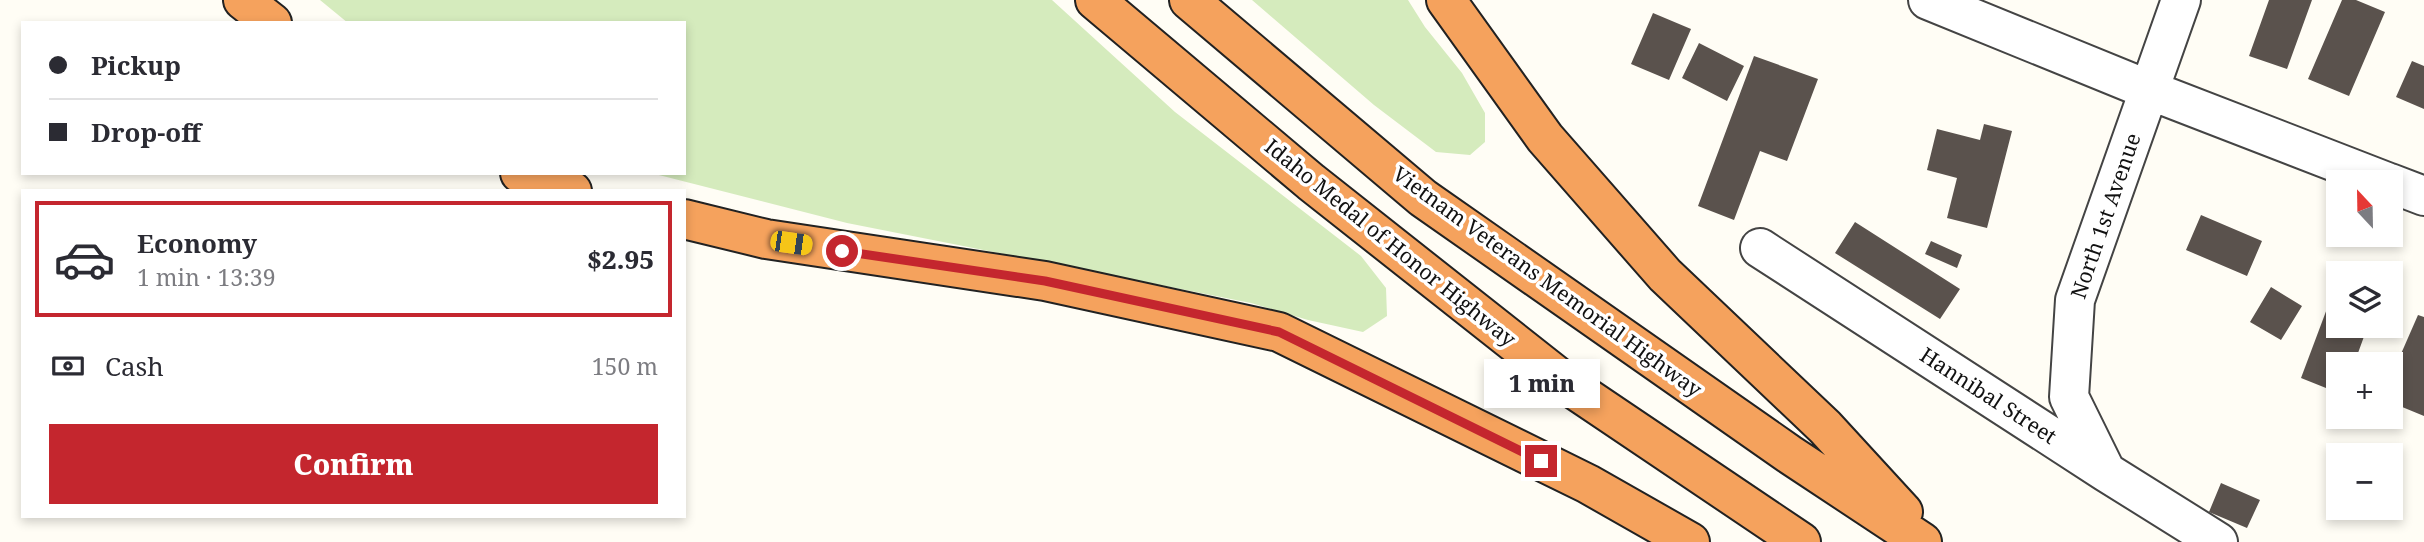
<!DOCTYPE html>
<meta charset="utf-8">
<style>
body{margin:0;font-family:"Noto Serif",serif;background:#f7f7f7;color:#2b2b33;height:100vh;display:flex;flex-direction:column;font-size:26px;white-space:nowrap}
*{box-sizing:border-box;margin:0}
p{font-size:23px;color:#7c7c81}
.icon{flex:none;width:38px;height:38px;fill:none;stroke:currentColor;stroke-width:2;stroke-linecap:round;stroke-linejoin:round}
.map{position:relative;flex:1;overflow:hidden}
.drawer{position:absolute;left:21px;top:189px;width:665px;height:329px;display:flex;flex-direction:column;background:#fff;border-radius:0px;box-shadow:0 4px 10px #0003}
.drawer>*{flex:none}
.hud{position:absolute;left:21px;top:21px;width:665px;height:154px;border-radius:0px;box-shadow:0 4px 10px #0003;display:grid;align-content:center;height:154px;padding:0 28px;background:#fff}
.needle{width:46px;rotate:338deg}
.fabs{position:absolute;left:2326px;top:170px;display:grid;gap:14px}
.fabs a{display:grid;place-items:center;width:77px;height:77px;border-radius:0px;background:#fff;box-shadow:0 4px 10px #0003;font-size:35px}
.end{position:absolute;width:32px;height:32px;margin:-16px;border:9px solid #c4262e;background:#fff;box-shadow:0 0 0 4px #fff}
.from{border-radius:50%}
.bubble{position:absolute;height:49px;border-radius:0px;background:#fff;box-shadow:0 4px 10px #0003;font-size:23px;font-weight:800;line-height:49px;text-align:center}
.car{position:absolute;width:21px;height:42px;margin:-21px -10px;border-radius:9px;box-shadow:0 0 5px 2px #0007;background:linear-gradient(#f5c518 24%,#345 0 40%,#f5c518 0 76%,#345 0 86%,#f5c518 0)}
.hud b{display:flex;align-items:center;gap:24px;height:66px;font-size:26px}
.hud b+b{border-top:2px solid #e1e1e2}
.hud i{width:18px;height:18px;background:#2b2b33}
ul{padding:12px 0 0;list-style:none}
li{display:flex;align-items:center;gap:21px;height:116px;margin:0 14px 10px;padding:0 14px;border:4px solid transparent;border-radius:0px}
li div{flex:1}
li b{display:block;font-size:26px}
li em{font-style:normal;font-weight:800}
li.selected{border-color:#c4262e}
li>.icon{width:63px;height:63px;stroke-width:1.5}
.pay{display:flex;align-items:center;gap:18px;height:77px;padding:0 28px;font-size:26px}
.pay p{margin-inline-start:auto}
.button{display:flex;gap:14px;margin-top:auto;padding:14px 28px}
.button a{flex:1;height:80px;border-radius:0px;background:#c4262e;color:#fff;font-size:28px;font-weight:800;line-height:80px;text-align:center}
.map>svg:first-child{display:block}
</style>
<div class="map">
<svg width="2424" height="542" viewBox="0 0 2424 542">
<rect width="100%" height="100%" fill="#fffdf5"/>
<path fill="#d5ebbd" d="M320,0h732l123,112 186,144 25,32 1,28 -24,16 -55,-12 -57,-17 -404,-80 -196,-50h33v-150h-336z
M1252,0h156l17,27 37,46 23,40v29l-15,13 -34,-3 -62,-47z"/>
<path fill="#5a524d" d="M2269,0h43l-25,69 -38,-13z
M2342,0h14l29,12 -36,84 -41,-17z
M1653,13l38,16 -22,51 -38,-16z
M1699,43l45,23 -17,35 -45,-23z
M1754,56l64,23 -31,82 -27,-10 -26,69 -36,-14z
M2412,61l12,5v43l-28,-12z
M1984,124l28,7 -25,97 -40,-10 10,-40 -30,-8 10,-41 43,11z
M2201,215l61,26 -15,35 -61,-26z
M1855,222l105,67 -20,30 -105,-66z
M1931,241l31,14 -5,13 -32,-14z
M2390,286l8,3 -7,18h-1z
M2271,287l31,19 -21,34 -31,-18z
M2331,298l7,2v26h46l-4,10 -14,-5 -12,33h-16v9l-6,-2 -6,17 -25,-10z
M2418,315l6,2v99l-34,-14v-23z
M2221,483l39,17 -13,28 -38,-16z"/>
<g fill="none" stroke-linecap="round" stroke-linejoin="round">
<g stroke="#444" stroke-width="42">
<path id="minor" d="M1928,0l221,90 238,92
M2390,183l34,13
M1760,248l346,224 112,70
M2105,470l-36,-73 6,-97 106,-300"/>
</g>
<g stroke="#222" stroke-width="42">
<path id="highway" d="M243,0l29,23
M1095,0l216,182 257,203 233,157
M1189,0l234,198 366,256 133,88
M1446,0l99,138 120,137 160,152 78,85
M520,173l20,10 32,8
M684,219l82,20 279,42 234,51 309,152 102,58"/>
</g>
<use href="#minor" stroke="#fff" stroke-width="38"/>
<use href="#highway" stroke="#f5a25d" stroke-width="38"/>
</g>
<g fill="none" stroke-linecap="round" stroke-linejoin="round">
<path stroke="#c4262e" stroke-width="9" d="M842,251l203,30 234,51 262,129"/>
</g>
<g text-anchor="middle" stroke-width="7" stroke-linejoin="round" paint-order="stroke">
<g font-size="21" fill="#111" stroke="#fff">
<text transform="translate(2106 216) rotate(-71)" y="7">North 1st Avenue</text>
<text transform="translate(1390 243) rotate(39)" y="7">Idaho Medal of Honor Highway</text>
<text transform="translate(1547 282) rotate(36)" y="7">Vietnam Veterans Memorial Highway</text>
<text transform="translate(1988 396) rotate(33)" y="7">Hannibal Street</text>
</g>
</g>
</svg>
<div class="fabs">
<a><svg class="needle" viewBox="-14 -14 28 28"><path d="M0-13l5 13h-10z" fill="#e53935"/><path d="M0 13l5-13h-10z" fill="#7c7c81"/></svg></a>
<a><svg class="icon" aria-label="layers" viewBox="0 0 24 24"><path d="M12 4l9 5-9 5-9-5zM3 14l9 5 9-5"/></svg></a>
<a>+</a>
<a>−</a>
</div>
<i class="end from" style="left:842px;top:251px"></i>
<i class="end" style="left:1541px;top:461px"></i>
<div class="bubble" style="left:1484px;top:359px;width:116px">1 min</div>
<i class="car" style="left:791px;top:243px;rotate:98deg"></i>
<div class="hud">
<b><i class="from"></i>Pickup</b>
<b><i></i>Drop-off</b>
</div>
<section class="drawer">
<ul>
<li class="selected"><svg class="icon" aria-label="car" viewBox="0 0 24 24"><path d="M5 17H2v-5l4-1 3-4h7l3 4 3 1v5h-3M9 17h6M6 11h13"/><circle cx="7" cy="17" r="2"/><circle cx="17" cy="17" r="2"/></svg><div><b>Economy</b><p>1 min · 13:39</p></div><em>$2.95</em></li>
</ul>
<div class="pay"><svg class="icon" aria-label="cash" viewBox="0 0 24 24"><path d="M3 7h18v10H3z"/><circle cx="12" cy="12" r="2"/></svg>Cash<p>150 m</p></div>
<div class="button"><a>Confirm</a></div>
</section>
</div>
